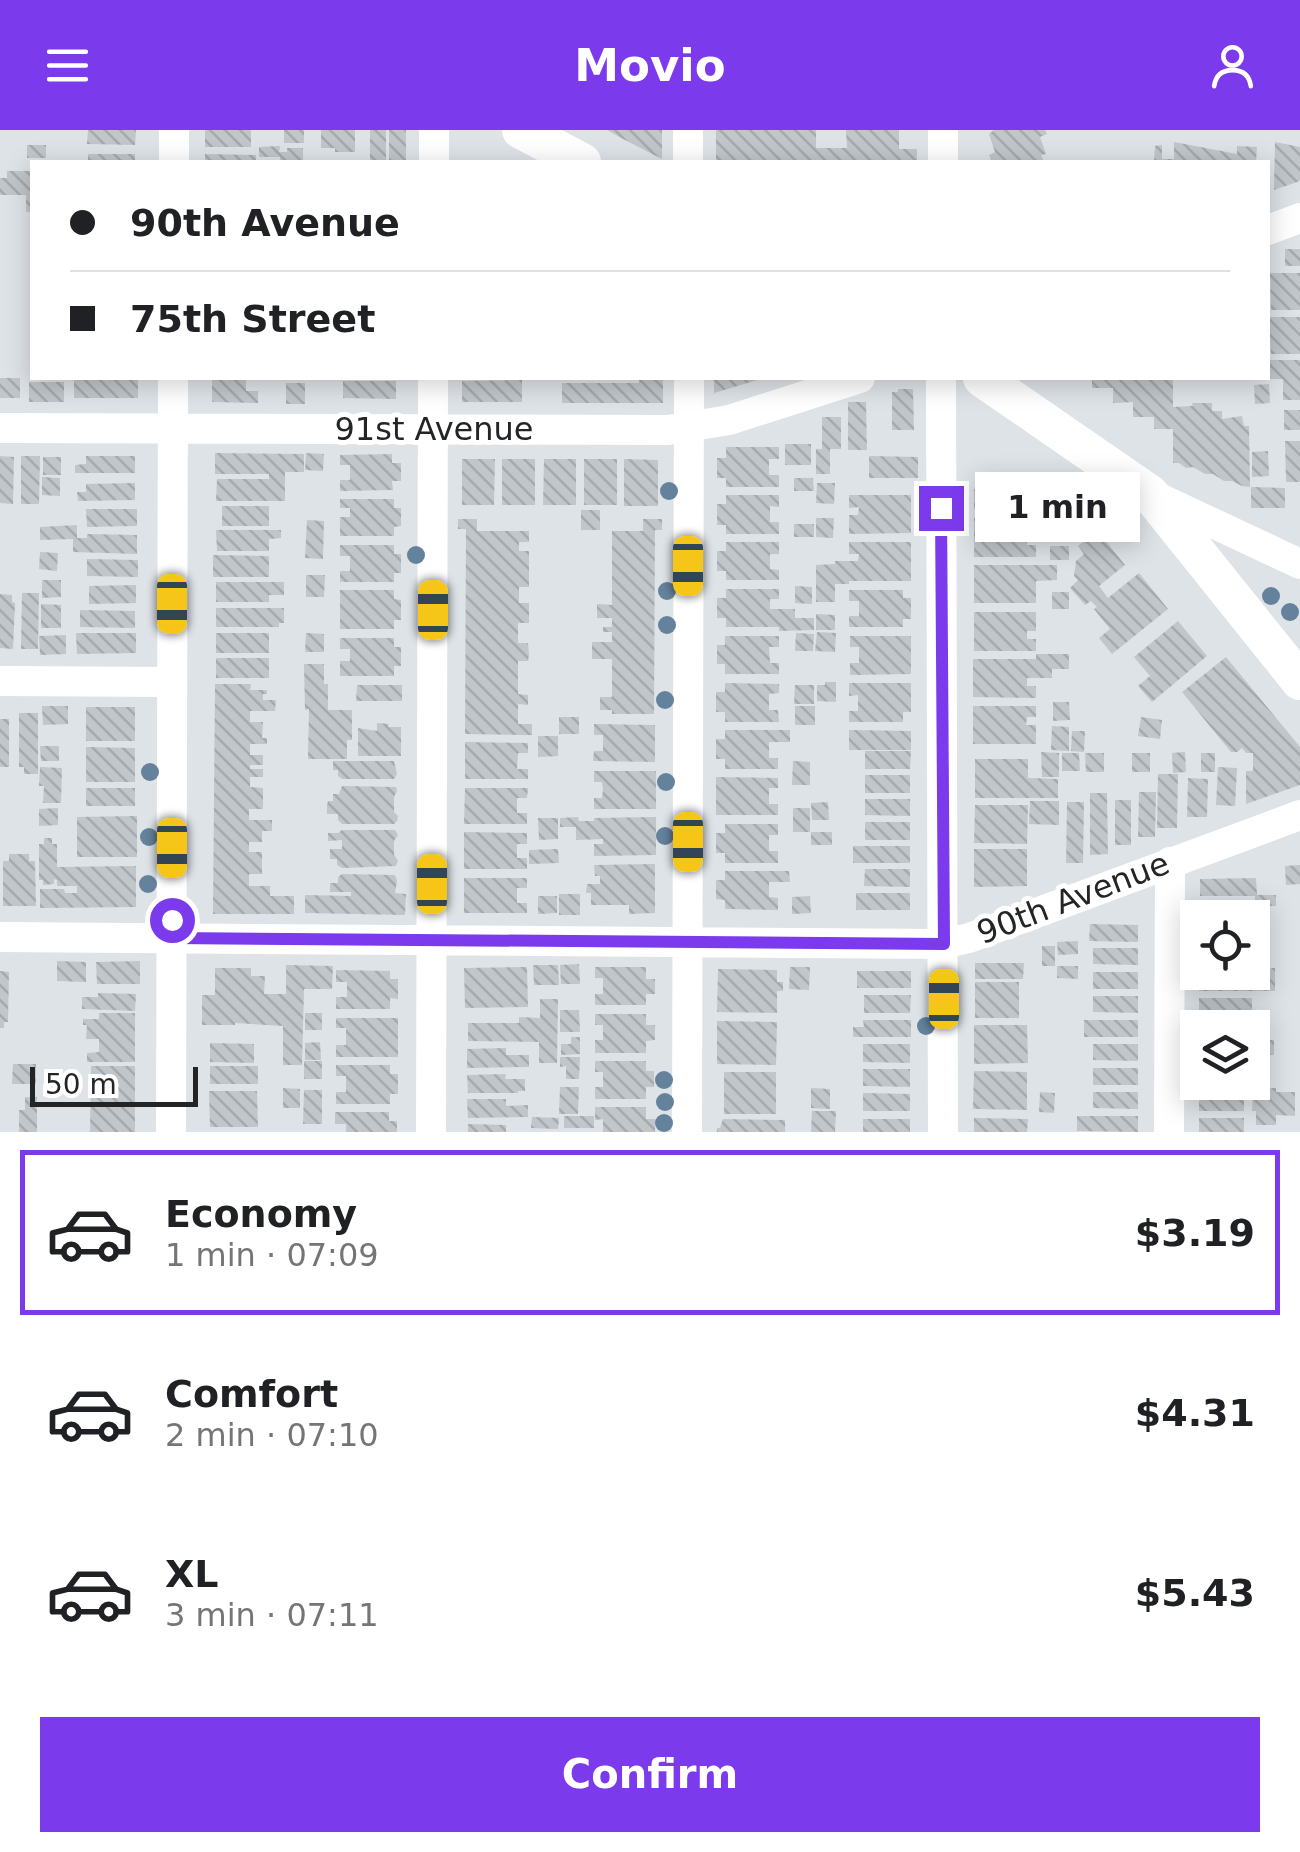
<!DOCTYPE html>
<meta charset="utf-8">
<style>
body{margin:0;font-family:"DejaVu Sans",sans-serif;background:#f6f6f6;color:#202124;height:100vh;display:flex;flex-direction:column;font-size:38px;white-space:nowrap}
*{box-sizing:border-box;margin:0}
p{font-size:32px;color:#757577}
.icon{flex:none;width:55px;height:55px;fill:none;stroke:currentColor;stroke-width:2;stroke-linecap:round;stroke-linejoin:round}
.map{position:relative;height:1002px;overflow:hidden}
.sheet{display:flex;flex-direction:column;background:#fff;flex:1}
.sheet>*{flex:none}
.guide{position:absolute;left:30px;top:30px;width:1240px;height:220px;border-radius:0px;box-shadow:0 5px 25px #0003;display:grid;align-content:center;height:220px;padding:0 40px;background:#fff}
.buttons{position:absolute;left:1180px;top:770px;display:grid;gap:20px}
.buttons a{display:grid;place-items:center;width:90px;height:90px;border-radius:0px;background:#fff;box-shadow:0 5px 25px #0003;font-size:50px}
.scale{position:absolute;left:30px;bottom:25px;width:168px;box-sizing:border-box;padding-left:10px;border:5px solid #222426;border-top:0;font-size:28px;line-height:35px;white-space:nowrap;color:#222426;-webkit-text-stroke:8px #fff;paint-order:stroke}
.end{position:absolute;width:45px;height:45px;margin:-22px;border:12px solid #7c3aed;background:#fff;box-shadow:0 0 0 5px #fff}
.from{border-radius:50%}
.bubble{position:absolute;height:70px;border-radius:0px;background:#fff;box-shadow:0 5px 25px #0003;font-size:32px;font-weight:700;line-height:70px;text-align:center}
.car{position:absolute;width:30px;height:60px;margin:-30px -15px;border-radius:12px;box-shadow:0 0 8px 2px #0007;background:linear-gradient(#f5c518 24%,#345 0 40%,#f5c518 0 76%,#345 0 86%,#f5c518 0)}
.guide b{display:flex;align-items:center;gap:35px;height:95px;font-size:38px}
.guide b+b{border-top:2px solid #e0e0e0}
.guide i{width:25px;height:25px;background:#202124}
ul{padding:18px 0 0;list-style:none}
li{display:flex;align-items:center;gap:30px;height:165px;margin:0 20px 15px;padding:0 20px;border:5px solid transparent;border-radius:0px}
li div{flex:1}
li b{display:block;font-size:38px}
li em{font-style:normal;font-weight:700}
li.selected{border-color:#7c3aed}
li>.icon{width:90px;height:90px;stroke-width:1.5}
.action{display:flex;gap:20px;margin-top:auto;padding:20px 40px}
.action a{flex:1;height:115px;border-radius:0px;background:#7c3aed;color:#fff;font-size:40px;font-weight:700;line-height:115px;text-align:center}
header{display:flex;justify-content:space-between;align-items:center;height:130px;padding:0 40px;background:#7c3aed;color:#fff;font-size:45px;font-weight:700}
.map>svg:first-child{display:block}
</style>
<header><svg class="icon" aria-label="menu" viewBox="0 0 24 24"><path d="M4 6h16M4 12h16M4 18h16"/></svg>Movio<svg class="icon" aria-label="person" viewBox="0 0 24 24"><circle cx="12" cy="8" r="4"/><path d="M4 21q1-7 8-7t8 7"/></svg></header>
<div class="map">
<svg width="1300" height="1002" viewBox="0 0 1300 1002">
<defs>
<pattern id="building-back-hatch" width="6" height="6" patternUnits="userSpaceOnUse" patternTransform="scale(2.5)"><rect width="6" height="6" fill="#c1c6ca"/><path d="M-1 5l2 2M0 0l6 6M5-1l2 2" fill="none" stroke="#a6aaad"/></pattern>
</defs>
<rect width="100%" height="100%" fill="#dee3e8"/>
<path fill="url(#building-back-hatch)" d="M88,0h48l-1,15 -48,-1z
M205,0h46v17h-46z
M284,0h20v13h-20z
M321,0h34v22h-20v-4h-14z
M370,0h16v30h-16z
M389,0h17v32h-17z
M607,0h55v29l-39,-20z
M716,0h100v18h31l-1,-18h53v19h18v13h-201z
M994,0h51l2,4 -7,3 6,17 -5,1 3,7h-52l-3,-7 6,-3 -6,-18z
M1174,12l63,12v-8l20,1 -1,15h-102l1,-16 7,-1v14h12z
M1275,12l25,5v34l-26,9z
M27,15h19v13h-19z
M280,16l-1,6h8v-4h16v14h-23v-5h-21v-10z
M88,24h47v8h-47z
M205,24l51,1v7h-51z
M7,41h25v41h-6v-17h-26v-17h7z
M1285,119h15v17h-15z
M1270,143h30v37h-29z
M1268,187h32v37h-29z
M1268,230h32v40h-17v-21h-15z
M0,248h20v20h-20z
M714,248h50l-50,15z
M1092,248h81v29l20,-1 -1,-3h20v8h10v8l20,-3 2,10h5l1,61 -8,-1 -10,-5h-8l-11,-7h-8l-12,-7 -7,1 -7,-5h-6v-34h-19v-12h-21v-15l-20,1v-15h-21z
M138,249v19h-64v-18z
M639,249h24v24h-101v-20h77z
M212,250h34v11h12v12l-46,-1z
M522,250v22h-60v-21z
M343,251h53v18l-53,-1z
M29,252h35v20h-35z
M286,253h19v21h-19z
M1269,254l1,19 -15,1 -1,-19z
M898,259h15l1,41h-22v-38h6z
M848,272h18l1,48h-19z
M1284,280h16v20h-16z
M822,287h19v32h-11v25h-14v-25h6z
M1285,311h15v41h-14z
M785,314h26v21h-26z
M726,317h53v12h-10v16h10v12h-53v-9h-9v-20h9z
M1268,321l1,25 -17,1v-25z
M215,323l89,1v18h-19v29h-69l1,-22h52v-5h-54z
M306,323l18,1 -1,17 -18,-1z
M392,324v9h9v18h-9l1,9 -53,1v-11h10v-15h-10v-10z
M0,326l14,1 -1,47 -13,-1z
M21,326h19l-1,48h-18z
M86,326h49v17h-60v-8l11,-1z
M869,326l49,1v21h-49z
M43,327h18v18h-18z
M462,329h33l-1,46h-32z
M502,329h33v46h-33z
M544,329h32v46h-33z
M584,329h33v46h-33z
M624,329l34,1v46h-34z
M42,347l18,1v18l-18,-1z
M794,348h19l1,13h-20z
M135,353v17l-57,1 -1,-9h9v-8z
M817,353h18l-1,21 -18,-1z
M1251,357l34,1v20h-34z
M974,359h62v20h-62z
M1053,364h15v19h-16z
M726,365h53v12l-9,-1v16h9v12h-53v-9h-9v-21h9z
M849,365h62v38l-62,1v-19h9l1,-8 -10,1z
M340,369h54v9h7v18l-7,1v9h-54v-19h10v-9h-10z
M222,376h47v20h-47z
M86,379h51v17l-50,1z
M581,380h19v20h-19z
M1050,385h19v19h-19z
M816,388h18l-1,20 -17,-1z
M974,388h62v11h-9v16h9v12h-62z
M458,389h19v12h52v11h-10v9h10v36h-10v16h10v20h-11v20h10l1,12 -1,6h-10v33l10,1v10l-10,-1v20h14v11l-67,-1 1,-205h-8z
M643,389h19v11h-7l-1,184h-42v-4h-12v-13h12v-38h-20v-17h20v-10h-9v-5h9v-9h-15v-14l15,1v-74h31z
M307,390l17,1 -1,38 -18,-1z
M794,394h20v13h-20z
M77,395v13h10v-4l50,1v19l-64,-2v-13l-33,1v-13z
M216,400h65v8l-12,1v12h-52z
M1097,400l28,35 -26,21 9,12 31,-25 29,36 -56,45 -13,-16 11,-9 -16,-20 3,-2 -6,-6 -6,4 -15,-17 8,-8 -4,-4 2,-15 8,-7 -6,-8z
M726,412h53v12h-9v15l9,1v10h-53v-9h-9v-20h9z
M849,412h62v39h-62v3h-14v18h-19v-37l19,-1v-3h23l1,-7h-10z
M340,415h54v9h7v19h-7v9h-54v-11h10v-15h-10z
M1050,416h19v14h-19z
M40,422l18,1 -1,18 -18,-2z
M213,425l56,1v21h-56z
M87,429l51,1v17l-51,-1z
M974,435h83v15l-21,1v22h-62z
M306,445h19l-1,22h-18z
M42,450h19v17l-19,1z
M216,452h68v13h-15v7h-53z
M136,455v18l-47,1v-18z
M795,456l17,1v17l-17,-1z
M726,459h53v10h-9v10h25v9h19v12l-35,1v-4h-53v-9h-9v-20h9z
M340,460h54v9l7,1v20h-7v9h-54z
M849,460h54v8h8v21h-8v8h-54v-11h10v-15h-10z
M1052,462h17v17h-17z
M22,463h17l-1,56h-17z
M0,464l12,1v7l3,1 -2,46 -13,-1z
M41,474l20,1v23h-20z
M216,478h68v15h-5v4h-63z
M80,480l55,1v17l-55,-1z
M974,482h62v19h-9v8h9v12h-62z
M816,484l19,1v15h-19z
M1178,491l29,35 -55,46 -14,-16 12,-10 -16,-19z
M817,502l19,1 -1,19 -20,-1z
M76,503h60v20l-59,1z
M216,503h53v20h-53z
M306,503l18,1v18h-19z
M796,503l18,1 -1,17h-18z
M66,505v19l-26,1 -1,-19z
M725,506h54v11h-10l1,16h9v11h-54v-10h-8v-19h8z
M850,506h61v38l-61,1v-12h9v-16h-9z
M340,508h54v9h7v19h-7v10h-54v-15h10v-12h-10z
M1036,524h33v15h-17v9h-25v8h9v12l-63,-1v-38h63z
M1226,527l74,90v38l-54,19v-33h7v-18h-7l-4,-5 -5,4h-6l-49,-60z
M216,528h53v20h-53z
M304,534h20v20h4v26h24v30h-5v19h-39l1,-50 -4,1z
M825,552h11v20l-19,-1v-16h8z
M725,553l54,1v9l-10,1v16h9l1,12h-54v-10h-9v-20h9z
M849,553h62v29h-8v10h-54v-11h9v-16l-9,1z
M215,554h36l-1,6h17v4h-4v6h13l-1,11h-25v11h13l-1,16h5v6h-17v11h13v10h-13v4h13v8h-13v10l13,1v21h-14v11h23v11h-10v11h-13v10h13v22h-13v12h21v10h24v18h-81z
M357,555h45v16h-46z
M795,555h19v19h-20z
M1053,572h16l1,18 -17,1z
M42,576h26v18l-25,1z
M795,576h20v19h-20z
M973,576h63v11h-9l-1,8h10v19h-63z
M86,577h49v34h-49z
M19,583h19v61h-14v-7h-5z
M559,587h20v17h-20z
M1141,587l21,3 -2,19 -22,-3z
M0,589h9v48h-9z
M377,593l12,1 -1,3h13v29h-43v-28l19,3z
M594,594l61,1v37l-62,-1 1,-10h9v-16h-9z
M1052,596l17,1v24l-18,-1z
M725,600h65v12h-21v16h9v11h-53v-10h-9v-20h9z
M849,600l62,1v19h-62z
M1072,601h13l-1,21 -13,-1z
M538,606h20v20l-20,1z
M465,612l63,1v10h-10l-1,16h11v10h-63z
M40,616h19v15h-18z
M86,617l49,1v34h-49z
M865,621h46l-1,18h-45z
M1041,622l18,1v24h-17z
M1185,622l1,20 -13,1 -1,-20z
M1062,623h17l1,18h-18z
M1085,623h19v19h-18z
M1132,623h18v19h-18z
M1201,623h14v19h-14z
M975,629h53v19l30,1v19h-83z
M333,631h61l3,13 -3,5h-52l-4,-3v-6h-5z
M793,631l17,1v23h-18z
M40,637l22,1 -1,35h-18l1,-17h-5z
M1218,637l19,1 -2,38 -19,-1z
M594,641h62v38h-62v-11h8l1,-8 -1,-8h-8z
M1158,644h20l-1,54h-20z
M865,645h45v18h-45z
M716,647l62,1v10h-9v16h9v11h-62z
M1188,648l20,1 -1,38h-20z
M342,656l54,1 1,4 -3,6v15l4,4 -1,5 -3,3h-52l-4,-4v-6h-11v-9l1,-4h5v-7h6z
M86,658h49v18h-49z
M465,658h63l-1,10h-10v15h10v11h-63z
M1139,662h17l-1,45h-17z
M1090,663h17l1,61 -18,1z
M865,669h45v17l-45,-1z
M1115,670h16v45h-16z
M1030,671h29v24l-30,-1z
M828,672l1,18h-17l-1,-17z
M1067,672h17l-1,61h-17z
M975,675h53l-1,39 -53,-1z
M58,678v17l-19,1v-17z
M793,678h17v24h-17z
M137,686v41h-60v-40z
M578,687l1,4h15v-3l62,-1v38l-62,1v-12h9v-5l-27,1v-13h-16v-9z
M538,688h20v21l-19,1z
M865,692h45v18h-45z
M725,694h53v11h-9v16h9v12h-53v-10h-9v-20h9z
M342,700h53l3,5 -4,6v14l4,6 -2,5 -54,2 -5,-3v-6h-7v-10h12v-9l-14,1v-8h10z
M464,702l63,1v11h-10v14h10v11h-63z
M811,702h21v13h-21z
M44,708h8v6h5v23l79,-1v41l-96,1v-19h24l1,4h12v-7h-20v-6l-3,-1v5l-11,1v-5h-4v-36h5z
M853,716h57v17h-57z
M558,719l1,14 -30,1v-14z
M974,719h53v37l-53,1z
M9,724h20v7h6l1,45h-33v-45h6z
M655,734v49l-26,1v-9h-38v-12h-5l1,-9h13v-8h-5l-1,-11z
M1300,735v19l-14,1 -1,-19z
M865,739h45v18l-46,-1z
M725,741h64l1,11h-21v15l9,1v12l-53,-1v-9l-9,-1v-19h9z
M342,744l53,1 2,6 -2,12 11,1 -1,21 -100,-2v-18l46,1v-4h-21v-9h8v-6z
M464,748h63v10h-10v15h10v10h-63z
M1256,748l1,17h19v11h-21v-10h-55v-17z
M856,763h54v17h-54z
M559,764h21v21h-21z
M538,766h19v17l-19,1z
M810,766l1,17 -19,1v-17z
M1199,772h45v16h-45z
M1090,794l48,1v17l-49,-1z
M1078,811v13l-20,1 -1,-13z
M1042,816h13v20h-13z
M1093,818h45v17l-45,-1z
M57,831l29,1v20l-29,-1z
M140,831v23h-43l-1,-22z
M975,833h49l-1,16h-48z
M579,834l1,20h-19l-1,-19z
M286,835l47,1 -1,23h-28l-2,76h-19v-39l-48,-3v2h-33v-30h13v-27h36v8h14l-1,18h22z
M533,835h25l1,20h-25z
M1057,836h21v13l-21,-1z
M527,837l1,40 -63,1 -1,-40z
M595,837h51v12h9v15h-9v11h-51v-11h8v-16h-8z
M790,837h20l-1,23 -20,-1z
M1257,838h18v23h-76v-17h45v4h13z
M718,839l59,1v12h6v9h-6v22l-60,-1z
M336,840l54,1v8h8v20l-8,-1v11h-54v-12h11v-15h-11z
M0,841l9,1 -1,50h-4v6h-4z
M857,841h54v17h-54z
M1093,842h45v17h-45z
M975,852h44v36h-44z
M98,863l38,1 -1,17 -53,-2v-12h16z
M864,865h47l-1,18h-46z
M1093,866h45v17l-45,-1z
M1199,868h53v17h-53z
M540,869h18l-1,64h-18v-21l-71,-1v-18h51v-6l21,1z
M560,880h19l1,22h-20z
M99,883h36v49h-48v-9l12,-1v-13h-13l1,-14h-4v-6h16z
M305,883h17v17h-17z
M595,884h51v11h9v15l-9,1v12h-51v-13h8v-15h-8z
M336,888h62v39h-62v-12h10v-17h-10z
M863,890h48v17h-58v-10h11z
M1084,890h54v17h-54z
M717,891l60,1 -1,43 -59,-1z
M1199,892h54v6h-54z
M974,895h53l1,38 -54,1z
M571,907h9v17l-19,1v-11h10z
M1255,910h19v15h-19z
M320,912l1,18h-16v-17z
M210,913l44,1v19l-44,-1z
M863,914h47v19l-47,-1z
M1093,914h45v17l-45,-1z
M506,918v7h23v12l-62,1v-19z
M560,927h20l-1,22h-13v-13l-6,1z
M304,931h18v18h-18z
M595,931h51v10h8v16h-8v12h-51v-12h8v-15h-8z
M13,934h23v20h-24z
M336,935h54v9h8v20h-8v10h-54v-12h10v-16h-10z
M91,936h44v66h-45z
M210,936h48v18h-48z
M1093,938h45v17h-45z
M863,939h47v18l-47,-1z
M974,941l53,1v38l-54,-1z
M724,942h52v42h-52z
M506,944l-1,5h20v12h-7v2h-50l-1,-18z
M560,957h19l-1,27h-19z
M283,958l17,1v19h-17z
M811,958l19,1v20l-19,-1z
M1253,958h23v4h19v24l-19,-1v10h-20v-14h-4z
M304,960h18v34h-19z
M209,961h48l1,36h-48z
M1040,962l15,1 -1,20 -15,-1z
M1093,962h45v17l-45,-1z
M863,963l47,1v17h-47z
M1199,965h45v16h-45z
M25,967h12v35h-18v-22h6z
M467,969h39v7l22,-1v12l-60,1z
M595,977h51v12h9v13h-52v-13l-8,1z
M812,981h24l-1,21h-24z
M335,982h54v9h8v11h-51v-8h-11z
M564,986h30v12h-30z
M1077,986h61v16l-61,-1z
M532,987l27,1 -1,11 -27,-1z
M974,988l54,1 -1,13h-53z
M1199,988h45v14h-45z
M723,989l62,1v12h-68v-4h3z
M863,989h47v13h-47z
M468,994l38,1v7h-38z"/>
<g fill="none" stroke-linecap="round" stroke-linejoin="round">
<path stroke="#fff" stroke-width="30" d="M174,32v-32
M434,32v-32
M688,32v-32
M943,32v-32
M1268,100l32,-12
M941,248l2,754
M0,298l668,2 61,-10 131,-42
M1153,365l147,69
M0,551l172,1
M0,807l943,7 26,-6 331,-123
M171,1002l2,-754
M431,1002l2,-754
M687,1002l2,-754
M1169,1002l1,-270"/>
<path stroke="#fff" stroke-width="38" d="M521,0l61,32
M982,248l168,116 150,187"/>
</g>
<g fill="#64829c">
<circle cx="669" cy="361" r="9"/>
<circle cx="416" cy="425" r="9"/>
<circle cx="667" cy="461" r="9"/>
<circle cx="1271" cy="466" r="9"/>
<circle cx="1290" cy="482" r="9"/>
<circle cx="667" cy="495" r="9"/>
<circle cx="665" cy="570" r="9"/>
<circle cx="150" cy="642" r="9"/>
<circle cx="666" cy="652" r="9"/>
<circle cx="665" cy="706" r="9"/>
<circle cx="149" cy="707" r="9"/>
<circle cx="148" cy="754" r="9"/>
<circle cx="926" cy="896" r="9"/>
<circle cx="664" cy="950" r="9"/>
<circle cx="665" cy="972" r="9"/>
<circle cx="664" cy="993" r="9"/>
</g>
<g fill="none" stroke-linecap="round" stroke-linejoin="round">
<path stroke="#7c3aed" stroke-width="12" d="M172,790v18l772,6 -3,-436"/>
</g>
<g text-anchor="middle" stroke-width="10" stroke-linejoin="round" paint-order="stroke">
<g font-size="32" fill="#222426" stroke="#fff">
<text x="434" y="310">91st Avenue</text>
<text transform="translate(1073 768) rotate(-21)" y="11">90th Avenue</text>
</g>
</g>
</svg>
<div class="buttons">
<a><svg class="icon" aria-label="locate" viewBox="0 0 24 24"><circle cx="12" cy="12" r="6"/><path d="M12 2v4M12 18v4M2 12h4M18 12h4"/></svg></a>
<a><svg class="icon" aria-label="layers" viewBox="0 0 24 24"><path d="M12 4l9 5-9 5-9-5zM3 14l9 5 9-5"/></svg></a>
</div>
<div class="scale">50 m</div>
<i class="end from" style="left:172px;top:790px"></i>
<i class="end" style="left:941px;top:378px"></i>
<div class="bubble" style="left:975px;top:342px;width:165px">1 min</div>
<i class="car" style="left:688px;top:436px;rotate:180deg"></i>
<i class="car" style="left:172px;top:474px;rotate:180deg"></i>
<i class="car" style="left:433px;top:480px;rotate:0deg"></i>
<i class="car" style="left:688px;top:712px;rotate:180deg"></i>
<i class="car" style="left:172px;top:718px;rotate:180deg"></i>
<i class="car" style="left:432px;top:754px;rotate:0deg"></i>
<i class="car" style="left:944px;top:869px;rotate:0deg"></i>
<div class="guide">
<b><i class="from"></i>90th Avenue</b>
<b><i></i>75th Street</b>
</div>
</div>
<section class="sheet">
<ul>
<li class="selected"><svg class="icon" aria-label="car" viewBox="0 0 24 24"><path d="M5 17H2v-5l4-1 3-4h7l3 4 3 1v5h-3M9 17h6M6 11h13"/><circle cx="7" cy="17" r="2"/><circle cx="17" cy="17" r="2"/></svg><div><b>Economy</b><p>1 min · 07:09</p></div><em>$3.19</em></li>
<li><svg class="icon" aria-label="car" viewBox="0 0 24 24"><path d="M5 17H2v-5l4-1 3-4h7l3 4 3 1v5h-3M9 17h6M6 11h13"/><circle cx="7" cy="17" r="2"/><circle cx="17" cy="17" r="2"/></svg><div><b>Comfort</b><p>2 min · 07:10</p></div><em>$4.31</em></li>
<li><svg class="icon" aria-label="car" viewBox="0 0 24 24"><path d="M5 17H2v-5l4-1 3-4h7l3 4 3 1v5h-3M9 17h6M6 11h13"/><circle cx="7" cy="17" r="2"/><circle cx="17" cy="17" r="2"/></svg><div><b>XL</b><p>3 min · 07:11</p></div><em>$5.43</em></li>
</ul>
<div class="action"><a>Confirm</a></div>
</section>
